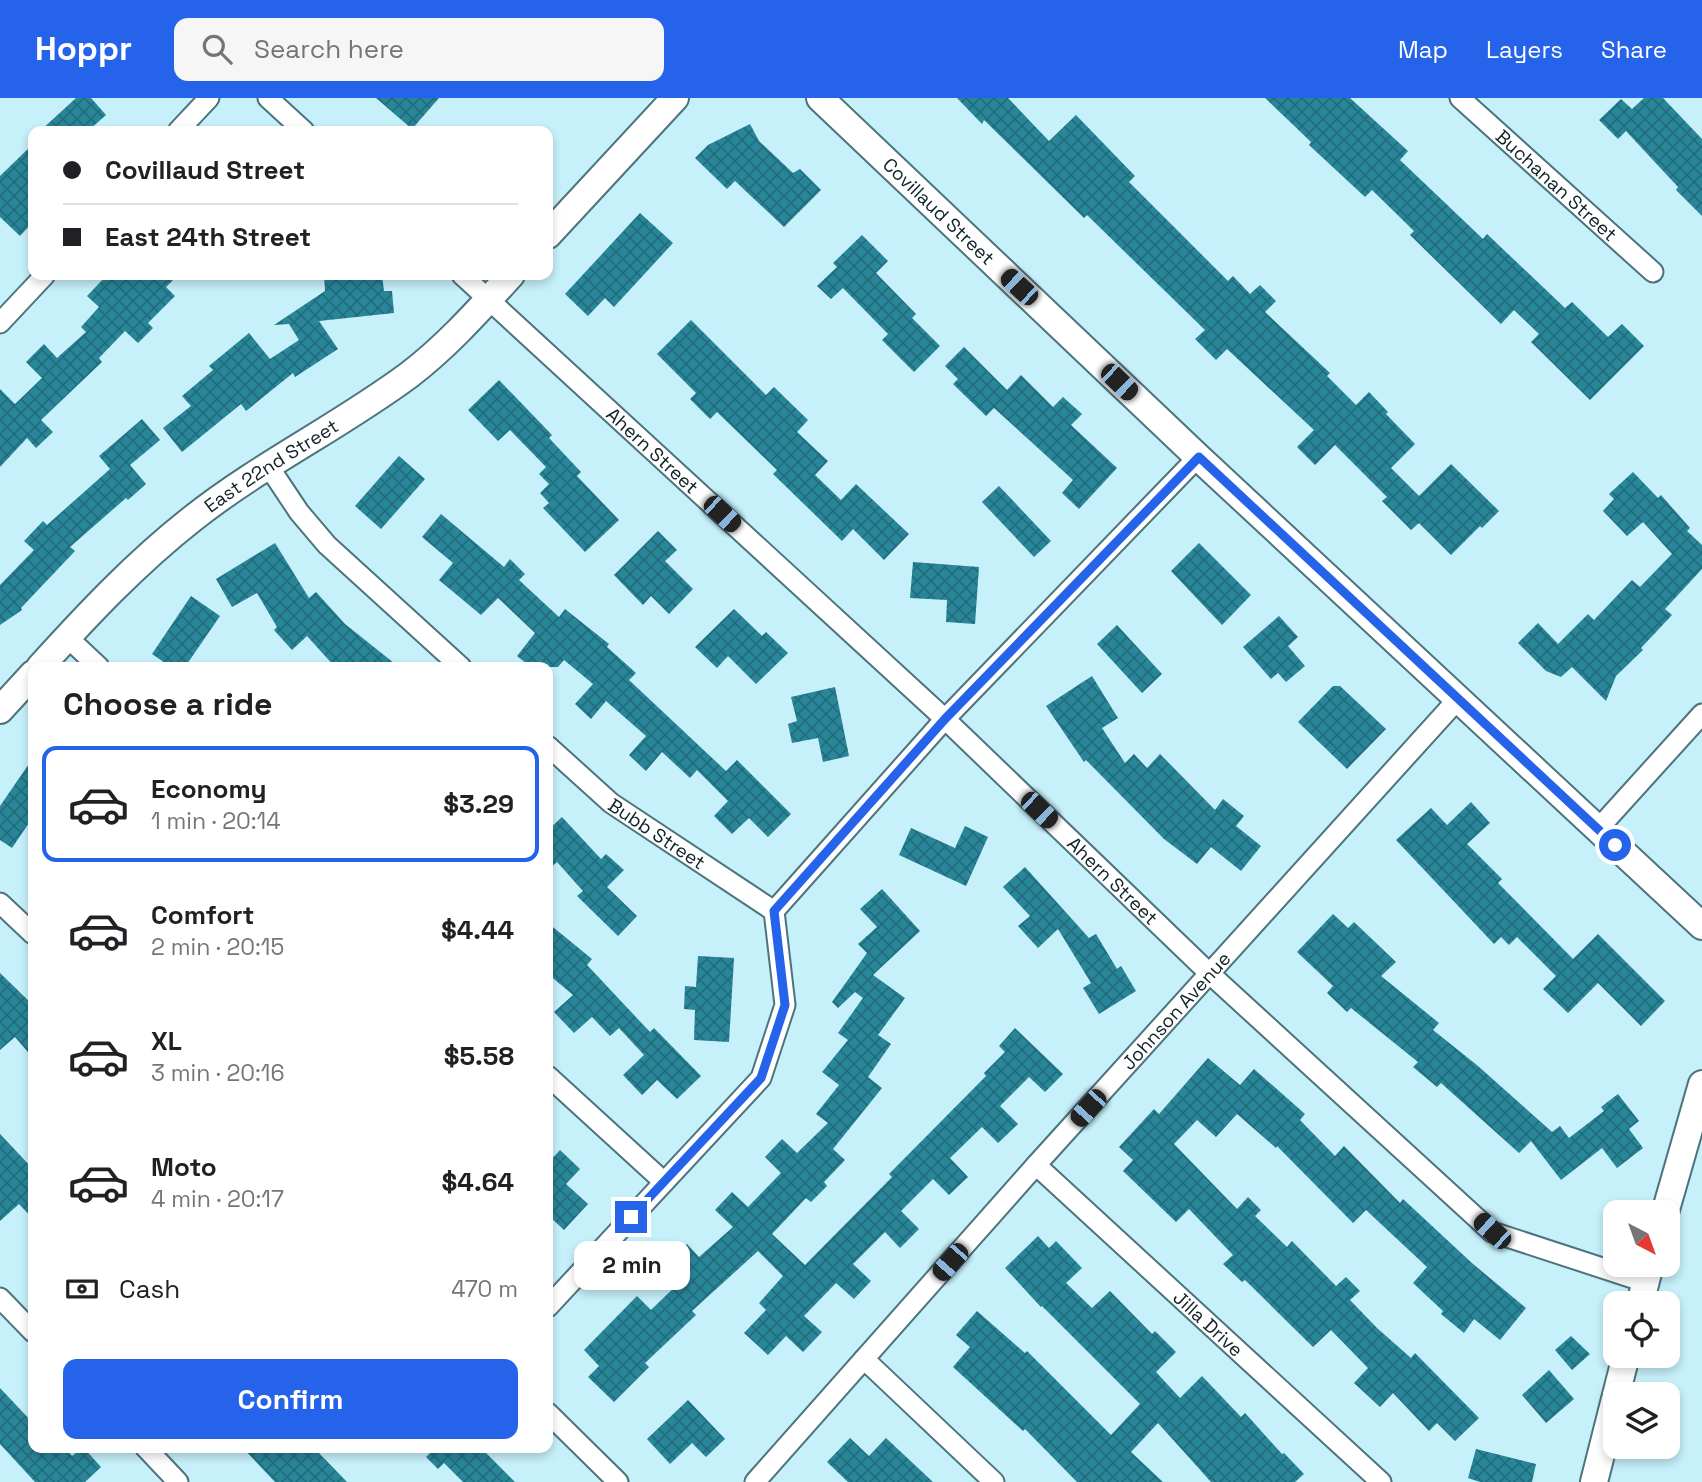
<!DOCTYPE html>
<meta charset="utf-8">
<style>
body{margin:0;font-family:"Space Grotesk",sans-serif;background:#f6f6f6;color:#202124;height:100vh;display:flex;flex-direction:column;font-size:26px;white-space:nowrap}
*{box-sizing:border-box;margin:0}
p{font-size:23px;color:#757577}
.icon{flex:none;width:38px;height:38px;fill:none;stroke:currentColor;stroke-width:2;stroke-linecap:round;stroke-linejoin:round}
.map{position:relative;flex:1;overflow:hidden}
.drawer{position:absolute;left:28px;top:564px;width:525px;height:791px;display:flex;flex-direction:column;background:#fff;border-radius:14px;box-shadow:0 4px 10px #0003}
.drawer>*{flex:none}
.hud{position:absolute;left:28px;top:28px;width:525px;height:154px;border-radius:14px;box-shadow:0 4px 10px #0003;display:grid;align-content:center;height:154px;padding:0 35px;background:#fff}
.needle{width:46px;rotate:139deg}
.buttons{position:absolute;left:1603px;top:1102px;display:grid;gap:14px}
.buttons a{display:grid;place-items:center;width:77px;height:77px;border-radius:14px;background:#fff;box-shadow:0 4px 10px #0003;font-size:35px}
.end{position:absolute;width:32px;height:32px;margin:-16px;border:9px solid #2563eb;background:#fff;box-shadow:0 0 0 4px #fff}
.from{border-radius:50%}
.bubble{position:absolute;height:49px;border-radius:14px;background:#fff;box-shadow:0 4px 10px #0003;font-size:23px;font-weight:800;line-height:49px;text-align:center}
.car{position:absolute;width:21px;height:42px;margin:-21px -10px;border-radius:9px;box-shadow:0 0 5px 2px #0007;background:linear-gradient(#222 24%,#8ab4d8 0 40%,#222 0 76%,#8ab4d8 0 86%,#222 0)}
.hud b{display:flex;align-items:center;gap:24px;height:66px;font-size:26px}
.hud b+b{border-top:2px solid #e0e0e0}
.hud i{width:18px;height:18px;background:#202124}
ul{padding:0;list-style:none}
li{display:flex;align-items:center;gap:21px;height:116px;margin:0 14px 10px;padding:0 21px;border:4px solid transparent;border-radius:14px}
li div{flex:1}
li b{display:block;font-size:26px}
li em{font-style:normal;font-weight:800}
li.selected{border-color:#2563eb}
li>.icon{width:63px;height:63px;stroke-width:1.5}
h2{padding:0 35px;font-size:32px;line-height:84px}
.pay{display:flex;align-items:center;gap:18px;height:77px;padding:0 35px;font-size:26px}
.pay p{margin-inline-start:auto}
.button{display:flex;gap:14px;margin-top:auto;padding:14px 35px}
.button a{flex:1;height:80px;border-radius:14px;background:#2563eb;color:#fff;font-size:28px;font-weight:800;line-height:80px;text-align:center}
header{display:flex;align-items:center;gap:42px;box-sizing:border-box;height:98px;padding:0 35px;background:#2563eb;color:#fff}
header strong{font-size:33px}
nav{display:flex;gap:38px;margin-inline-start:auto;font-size:24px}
.search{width:490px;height:63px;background:#f6f6f6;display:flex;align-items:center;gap:18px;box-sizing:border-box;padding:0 24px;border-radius:14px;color:#757577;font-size:26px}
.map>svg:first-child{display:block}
</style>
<header>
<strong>Hoppr</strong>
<div class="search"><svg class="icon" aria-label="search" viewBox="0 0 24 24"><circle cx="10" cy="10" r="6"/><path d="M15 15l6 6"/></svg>Search here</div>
<nav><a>Map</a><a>Layers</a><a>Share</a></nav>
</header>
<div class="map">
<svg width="1702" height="1384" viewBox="0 0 1702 1384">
<defs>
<pattern id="building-cross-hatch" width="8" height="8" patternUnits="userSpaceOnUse" patternTransform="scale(1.75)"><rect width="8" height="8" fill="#298699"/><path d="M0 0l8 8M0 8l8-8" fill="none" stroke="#226d7d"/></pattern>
</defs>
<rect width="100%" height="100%" fill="#c6f0fa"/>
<path fill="url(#building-cross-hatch)" d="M76,0h15l15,17 -18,16h-48z
M376,0h63l-27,31z
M957,0h51l41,43 27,-26 59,61 -6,6 99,99 5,-5 17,18 10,-9 16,16 -11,11 65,61 -3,3 29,29 13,-13 19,20 -2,2 29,30 -24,24 28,28 32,-32 48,47 -17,17 -2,-2 -29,29 -32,-32 -8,7 -29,-29 5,-4 -52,-52 -20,20 -18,-18 17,-17 -87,-81 -11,11 -21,-21 10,-9 -118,-115 -3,3 -100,-98 -2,4z
M1265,0h85l58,53 -8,9 83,79 4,-5 78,74 7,-6 36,35 14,-13 22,22 -54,54 -59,-58 8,-8 -25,-24 -13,14 -91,-89 4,-4 -42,-41 -7,7 -56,-52 2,-3z
M1644,0h19l39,41v77l-26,-26 2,-3 -52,-56 -8,8 -19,-19 22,-21 11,10z
M750,26l9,17 34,32 7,-4 21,21 -37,37 -49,-46 -8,8 -32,-31 13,-13z
M33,46v78l-13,14 -20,-19v-41z
M640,115l33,30 -59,64 -9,-9 -17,18 -23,-22z
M862,137l26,26 -12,12 40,41 -4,4 28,28 -26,26 -32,-32 6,-6 -45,-46 -12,11 -14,-13 20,-19 -4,-4z
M107,177h71l-12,12 9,9 -27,27 5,5 -15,15 -13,-12 -26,27 3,4 -61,58 12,12 -17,16 -9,-10 -27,29v-78l15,15 27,-26 -16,-16 18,-18 13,14 29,-26 -5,-5 18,-20 -12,-11z
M324,177h58l2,16h8l2,22 -75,8 19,28 -43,28 -2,-4 -47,38 -5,-7 -59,48 -19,-24 28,-22 -9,-10 31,-26 -4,-4 40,-33 21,26 29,-19 -10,-16 -15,1 51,-34z
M691,222l75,75 8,-8 34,33 -11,12 31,29 -13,14 26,25 15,-16 53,50 -25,26 -31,-31 -11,12 -69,-67 4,-4 -60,-58 -7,7 -20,-20 6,-6 -39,-39z
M964,249l43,43 14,-15 32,32 10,-10 19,17 -11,11 46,43 -38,41 -17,-16 11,-13 -79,-72 -8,8 -33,-32 5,-5 -13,-13z
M499,282l53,55 -3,3 32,34 -4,4 42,44 -34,32 -42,-44 6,-5 -9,-10 9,-9 -10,-10 7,-7 -36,-37 -12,11 -30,-31z
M142,321l18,21 -30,25 16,19 -18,16 -2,-2 -56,49 5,4 -54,57 1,2 -22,15v-40l34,-35 -10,-9 19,-20 4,4 63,-56 -11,-13z
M399,358l26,23 -44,50 -26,-23z
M1633,374l25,26 3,-3 29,33 -3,3 15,14v24l-37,40 7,6 -31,33 2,2 -27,26 -10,25 -34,-34 -11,10 -15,-6 -28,-28 20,-20 20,21 30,-30 6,6 38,-40 8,7 32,-33 -29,-32 -16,14 -24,-25 11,-12 -5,-5z
M999,388l52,55 -17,16 -52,-55z
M441,416l63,53 6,-8 15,15 -6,6 40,37 6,-8 44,35 -2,3 29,26 -7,7 97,91 11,-11 54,54 -23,23 -19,-19 -17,16 -18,-18 14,-15 -31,-31 -7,8 -28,-26 -16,19 -17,-16 17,-19 -40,-35 -15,18 -16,-15 18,-20 -29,-24 -6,7h-27l-14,-11 18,-23 -37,-35 -17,17 -42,-35 14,-17 -31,-26z
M658,433l19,19 -12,11 28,28 -24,25 -18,-18 -8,9 -29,-30z
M275,445l34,55 7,-6 29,32 54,43h-64l-28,-31 -15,14 -18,-20 3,-3 -20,-34 -25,14 -16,-28z
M1199,445l52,52 -29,30 -51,-54z
M913,464l66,5 -4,57 -29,-2 1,-22 -37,-2z
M191,498l29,20 -35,51h-14l-19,-13z
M734,511l28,27 4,-4 22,21 -32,31 -28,-28 -11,12 -22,-21z
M1279,518l19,21 -10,9 17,20 -19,16 -8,-9 -7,6 -28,-32z
M1117,527l45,49 -20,19 -45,-49z
M1092,578l26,42 -16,10 23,35 9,-9 13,14 13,-14 55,56 8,-11 21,17 -8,10 25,20 -20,25 -30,-24 -14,17 -33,-25 -78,-79 -2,2 -38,-56z
M1333,588h7l46,43 -39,40 -49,-47z
M835,589l14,69 -26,6 -5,-24 -26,5 -4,-19 9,-3 -6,-24z
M33,660v59l-21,31 -12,-8v-34z
M1471,704l19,21 -23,21 35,35 -4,4 75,76 25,-25 67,67 -24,25 -43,-43 -30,30 -25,-24 13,-13 -39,-39 -8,8 -8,-8 -7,7 -98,-104 35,-32 16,17z
M562,719l39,42 5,-5 18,16 -17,17 30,29 -19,20 -41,-40 6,-5 -26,-29 -9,8v-40z
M965,728l23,11 -22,49 -67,-31 12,-27 44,20z
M1025,769l64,71 7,-4 21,35 4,-3 15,25 -37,23 -16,-26 8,-5 -33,-54 -20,19 -20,-22 12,-10 -27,-29z
M882,791l38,42 -47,44 32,23 -27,37 13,9 -23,33 14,11 -49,61 12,11 -21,22 3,4 -16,16 -5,-4 -34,36 33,31 87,-88 -3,-3 97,-98 -2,-3 21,-21 -6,-6 16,-18 48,46 -18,18 -16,-15 -29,29 18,18 -20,19 -16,-16 -32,31 18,19 -19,18 -16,-16 -32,32 18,18 -19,19 -15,-16 -32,32 18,17 -17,18 -18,-16 -32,33 18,16 -19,20 -17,-16 -18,19 -24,-22 22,-23 -7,-7 24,-27 -25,-25 -66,60 4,4 -51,48 4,4 -35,35 -26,-25 11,-11 -15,-16 53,-54 14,14 34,-33 -16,-17 18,-16 12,13 34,-30 -18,-17 17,-18 16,15 33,-34 -16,-16 17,-18 15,14 31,-30 -12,-9 23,-29 -17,-13 26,-32 -10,-7 25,-35 -8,-6 -17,16 -6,-6 35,-49 -9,-9 19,-17 -17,-18z
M1333,816l15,14 6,-6 42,40 -15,14 58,47 -6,7 45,36 74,66 8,-6 9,12 35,-27 -3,-4 17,-13 21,27 -10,8 14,19 -26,20 -15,-20 -41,32 -30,-39 -12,12 -78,-70 -4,4 -24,-20 5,-5 -67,-54 -4,4 -20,-19 6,-7 -36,-34z
M548,825l44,36 -5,6 63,67 4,-4 47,48 -24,23 -20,-19 -15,15 -19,-20 21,-20 -25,-27 -9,8 -18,-19 -18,16 -20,-21 19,-17 -25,-21z
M698,858l36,2 -5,84 -35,-2 1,-30 -11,-1 1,-23 11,1z
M0,875l33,32v53l-18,-21 -15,13z
M1208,960l32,27 14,-16 51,45 -5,6 35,36 9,-10 56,57 3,-4 70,65 53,44 -26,32 -26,-21 -10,14 -23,-19 2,-3 -30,-28 14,-16 -61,-57 -13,13 -76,-77 -1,2 -39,-34 -21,23 -19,-17 -23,24 63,65 11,-12 13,13 -6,6 32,31 5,-6 44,45 10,-9 14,14 -10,9 27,28 34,30 4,-5 64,65 -24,23 -18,-18 -8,8 -36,-38 -13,14 -26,-24 14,-15 -37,-38 -18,17 -68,-67 -3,2 -19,-18 10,-9 -44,-46 -13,13 -53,-51 10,-11 -14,-13 35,-38 5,5z
M0,1036l33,35v50l-14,-15 -19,17z
M560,1052l20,19 -14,15 22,20 -24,26 -16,-15v-52z
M1038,1138l11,12 7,-7 26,27 -16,15 26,25 18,-17 42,43 3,-3 21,21 -20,20 24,26 22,-22 39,41 4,-4 37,41 2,-1 20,21 -9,8h-84l-53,-59 -27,29 32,30h-86l-52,-53 -2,2 -70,-64 17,-20 -14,-12 21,-24 48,42 2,-2 84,84 29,-31 -98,-98 -1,1 -36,-39z
M1571,1238l19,18 -18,16 -17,-20z
M1549,1272l25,29 -28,24 -24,-28z
M0,1290l33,35v24h31l8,9 11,-9 18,20 -16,15h-50l-35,-38z
M688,1302l37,39 -19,18 -14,-14 -22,21 -23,-25z
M850,1340l19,18 17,-18 47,44h-85l-21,-20z
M242,1349h71l34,35h-72z
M429,1349h51l35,35h-52l-19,-19 -6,6 -12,-12 6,-6z
M1476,1351l60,15 -4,18h-52l-12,-4z"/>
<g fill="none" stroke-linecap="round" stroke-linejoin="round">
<g stroke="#4d747d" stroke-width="23">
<g id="street">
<path d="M268,0l36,33"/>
<path id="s1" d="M1460,0l193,174"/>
<path d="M178,33l31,-33"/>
<path id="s2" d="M462,177l483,444 264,254 283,259 153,50"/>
<path d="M0,225l45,-48"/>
<path d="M269,369l30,45 28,33 134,122"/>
<path d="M67,539l32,30"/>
<path id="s3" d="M548,648l63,57 163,108"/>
<path d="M1598,731l104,-115"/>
<path d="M0,805l33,31"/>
<path d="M548,978l116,106"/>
<path id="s4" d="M1036,1067l345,317"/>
<path d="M0,1200l33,34"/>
<path d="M548,1209l213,-229 24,-73 -11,-94 171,-192 253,-262"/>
<path d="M864,1261l130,123"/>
<path d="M548,1315l70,69"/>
<path d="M145,1349l33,35"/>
<path id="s5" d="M755,1384l281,-317 422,-466"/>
</g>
</g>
<g stroke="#4d747d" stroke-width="30">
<g id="secondary">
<path id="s6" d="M820,0l378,359 504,469"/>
<path d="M548,137l127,-137"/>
<path id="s7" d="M40,569c48,-53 96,-104 152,-148 68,-54 147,-92 217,-144 38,-29 70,-65 102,-100"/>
<path d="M0,612l33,-36"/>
<path d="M1665,1115l37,-129"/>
<path d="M1640,1206l10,-39"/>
<path d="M1616,1297l10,-39"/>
<path d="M1594,1384l21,-83"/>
</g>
</g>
<use href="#street" stroke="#fff" stroke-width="19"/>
<use href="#secondary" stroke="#fff" stroke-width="26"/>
</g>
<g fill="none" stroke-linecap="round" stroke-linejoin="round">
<path stroke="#2563eb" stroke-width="9" d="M631,1119l130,-139 24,-73 -11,-94 171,-192 254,-262 416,388"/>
</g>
<g text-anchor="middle" stroke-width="6" stroke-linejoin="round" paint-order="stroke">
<g font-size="19" fill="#112125" stroke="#c6f0fa">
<text dy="7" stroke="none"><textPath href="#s1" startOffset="130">Buchanan Street</textPath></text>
<text dy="7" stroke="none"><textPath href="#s6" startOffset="164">Covillaud Street</textPath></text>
<text dy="7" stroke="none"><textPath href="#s2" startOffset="259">Ahern Street</textPath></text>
<text dy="7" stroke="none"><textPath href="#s7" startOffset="308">East 22nd Street</textPath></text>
<text dy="7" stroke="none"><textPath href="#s3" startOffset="140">Bubb Street</textPath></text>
<text dy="7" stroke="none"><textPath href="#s2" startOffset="889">Ahern Street</textPath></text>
<text dy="7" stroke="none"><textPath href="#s5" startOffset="632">Johnson Avenue</textPath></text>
<text dy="7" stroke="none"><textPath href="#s4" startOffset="234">Jilla Drive</textPath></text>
</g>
</g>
</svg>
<div class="buttons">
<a><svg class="needle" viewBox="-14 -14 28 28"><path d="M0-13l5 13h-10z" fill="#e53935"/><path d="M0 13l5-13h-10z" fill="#757577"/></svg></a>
<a><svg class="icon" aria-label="locate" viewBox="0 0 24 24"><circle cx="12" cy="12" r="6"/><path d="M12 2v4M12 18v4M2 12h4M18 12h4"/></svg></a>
<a><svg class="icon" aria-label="layers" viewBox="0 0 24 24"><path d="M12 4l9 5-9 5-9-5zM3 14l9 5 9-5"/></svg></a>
</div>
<i class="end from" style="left:1615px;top:747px"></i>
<i class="end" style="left:631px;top:1119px"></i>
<div class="bubble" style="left:574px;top:1143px;width:116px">2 min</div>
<i class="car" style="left:1019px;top:189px;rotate:313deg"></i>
<i class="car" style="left:1119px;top:284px;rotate:134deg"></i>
<i class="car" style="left:722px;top:416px;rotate:133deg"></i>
<i class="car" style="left:1039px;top:712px;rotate:134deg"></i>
<i class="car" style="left:1088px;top:1010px;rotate:222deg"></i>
<i class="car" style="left:1492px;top:1133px;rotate:312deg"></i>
<i class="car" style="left:950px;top:1164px;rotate:221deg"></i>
<div class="hud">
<b><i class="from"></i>Covillaud Street</b>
<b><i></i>East 24th Street</b>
</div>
<section class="drawer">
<h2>Choose a ride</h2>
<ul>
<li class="selected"><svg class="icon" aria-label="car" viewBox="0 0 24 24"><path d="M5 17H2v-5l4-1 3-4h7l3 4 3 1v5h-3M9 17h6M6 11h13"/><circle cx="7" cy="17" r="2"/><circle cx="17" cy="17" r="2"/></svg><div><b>Economy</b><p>1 min · 20:14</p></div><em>$3.29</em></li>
<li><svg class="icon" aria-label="car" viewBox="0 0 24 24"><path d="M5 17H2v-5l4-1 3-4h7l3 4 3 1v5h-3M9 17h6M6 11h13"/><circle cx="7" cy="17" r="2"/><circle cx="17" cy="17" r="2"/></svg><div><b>Comfort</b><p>2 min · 20:15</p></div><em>$4.44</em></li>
<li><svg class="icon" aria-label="car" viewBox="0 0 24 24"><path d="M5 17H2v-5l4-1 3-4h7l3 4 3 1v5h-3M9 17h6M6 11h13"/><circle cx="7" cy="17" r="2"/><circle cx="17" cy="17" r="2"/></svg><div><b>XL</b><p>3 min · 20:16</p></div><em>$5.58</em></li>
<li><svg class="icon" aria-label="car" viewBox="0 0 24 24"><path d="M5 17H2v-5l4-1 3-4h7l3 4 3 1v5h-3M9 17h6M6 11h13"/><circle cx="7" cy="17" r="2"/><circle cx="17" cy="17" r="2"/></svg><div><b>Moto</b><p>4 min · 20:17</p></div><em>$4.64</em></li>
</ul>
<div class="pay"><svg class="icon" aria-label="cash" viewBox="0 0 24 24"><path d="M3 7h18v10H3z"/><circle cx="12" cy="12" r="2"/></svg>Cash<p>470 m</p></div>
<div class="button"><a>Confirm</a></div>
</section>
</div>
